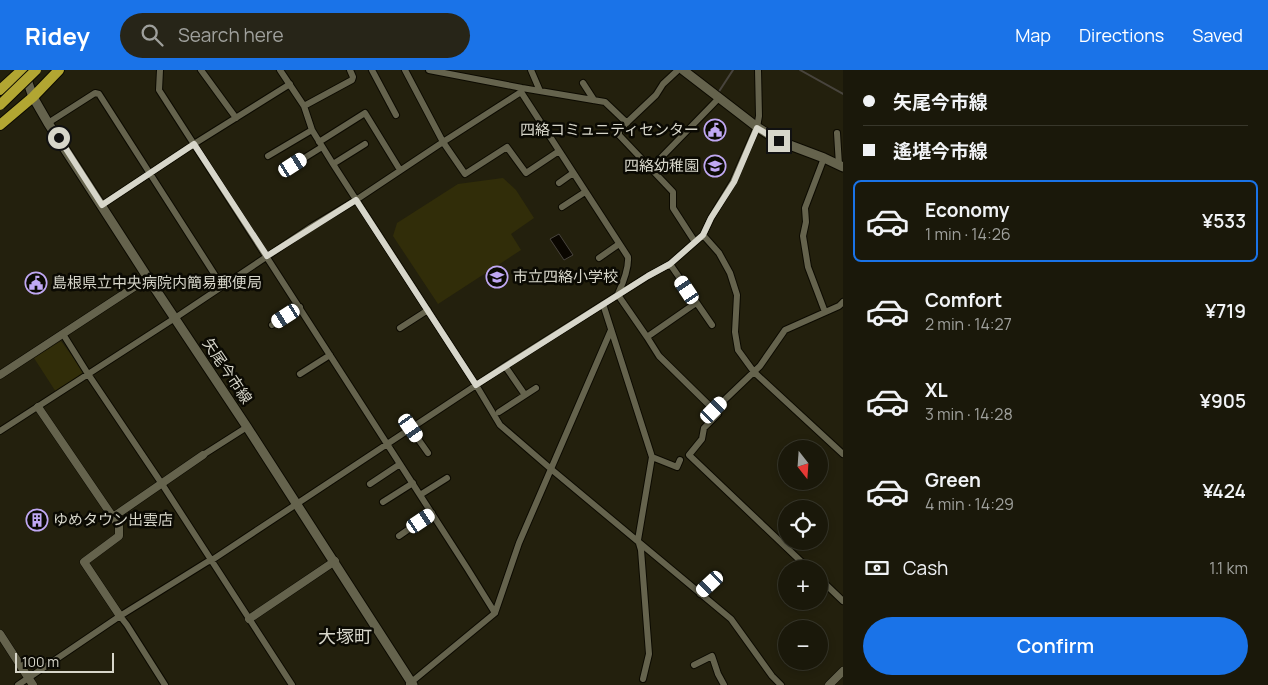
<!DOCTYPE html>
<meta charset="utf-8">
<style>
body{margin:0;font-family:Manrope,"Noto Sans JP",sans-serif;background:#272518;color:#f1f3f6;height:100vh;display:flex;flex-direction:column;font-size:19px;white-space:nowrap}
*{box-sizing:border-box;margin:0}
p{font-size:16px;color:#9fa09c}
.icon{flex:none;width:28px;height:28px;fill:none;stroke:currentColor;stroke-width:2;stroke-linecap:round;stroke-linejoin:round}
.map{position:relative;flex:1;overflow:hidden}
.drawer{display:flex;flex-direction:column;background:#1a180a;width:425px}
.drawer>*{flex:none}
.banner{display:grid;align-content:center;height:110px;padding:0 20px;background:#1a180a}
.needle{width:32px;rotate:163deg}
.buttons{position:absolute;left:778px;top:370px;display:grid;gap:10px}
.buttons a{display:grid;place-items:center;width:50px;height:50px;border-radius:50%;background:#1a180a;box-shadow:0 2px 8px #0003,0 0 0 1px #38372b;font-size:25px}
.scale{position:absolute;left:15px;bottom:12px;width:99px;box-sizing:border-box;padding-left:5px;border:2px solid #d7d6ca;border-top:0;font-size:14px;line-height:18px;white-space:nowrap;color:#d7d6ca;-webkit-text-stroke:4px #0b0a03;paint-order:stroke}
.end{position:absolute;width:22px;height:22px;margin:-11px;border:6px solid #d7d6ca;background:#111;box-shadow:0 0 0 2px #111}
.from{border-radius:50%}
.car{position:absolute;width:15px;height:30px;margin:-15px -8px;border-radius:6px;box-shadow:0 0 4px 1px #0007;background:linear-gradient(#fff 24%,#345 0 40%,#fff 0 76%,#345 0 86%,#fff 0)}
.banner b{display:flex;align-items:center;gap:18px;height:48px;font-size:19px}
.banner b+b{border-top:1px solid #38372b}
.banner i{width:12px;height:12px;background:#f1f3f6}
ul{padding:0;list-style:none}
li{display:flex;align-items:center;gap:15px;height:82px;margin:0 10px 8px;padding:0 10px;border:2px solid transparent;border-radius:8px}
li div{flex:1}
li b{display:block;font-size:19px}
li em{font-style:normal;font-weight:600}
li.active{border-color:#1a73e8}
li>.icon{width:45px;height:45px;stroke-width:1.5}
.pay{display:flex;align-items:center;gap:12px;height:55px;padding:0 20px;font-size:19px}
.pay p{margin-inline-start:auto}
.button{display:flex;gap:10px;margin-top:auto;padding:10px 20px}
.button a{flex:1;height:58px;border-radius:30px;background:#1a73e8;color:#fff;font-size:20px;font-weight:600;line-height:58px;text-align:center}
header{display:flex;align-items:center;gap:30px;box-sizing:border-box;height:70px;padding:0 25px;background:#1a73e8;color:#fff}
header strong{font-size:24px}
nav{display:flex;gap:28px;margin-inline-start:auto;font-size:18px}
.search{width:350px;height:45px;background:#272518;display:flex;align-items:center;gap:12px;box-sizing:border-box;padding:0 18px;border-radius:28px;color:#9fa09c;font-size:19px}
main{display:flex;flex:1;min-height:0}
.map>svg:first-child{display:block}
</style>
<header>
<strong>Ridey</strong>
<div class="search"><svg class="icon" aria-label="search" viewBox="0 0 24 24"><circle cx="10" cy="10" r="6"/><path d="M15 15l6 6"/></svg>Search here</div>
<nav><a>Map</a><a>Directions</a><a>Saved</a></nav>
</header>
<main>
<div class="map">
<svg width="843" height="615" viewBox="0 0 843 615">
<rect width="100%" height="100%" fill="#23200d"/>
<path fill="#312d09" d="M503,108l13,12 18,28 -23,16 10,16 -83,54 -45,-68 4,-13 61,-39z
M61,271l23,31 -28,20 -22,-34z"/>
<path fill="#0a0600" stroke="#48443d" d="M559,164l14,21 -9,5 -14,-21z"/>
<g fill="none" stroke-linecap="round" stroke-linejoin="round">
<path stroke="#48443d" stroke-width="2" d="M800,0l43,24
M717,22l1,1 15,-23"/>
<g stroke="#0c0a00" stroke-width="8">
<path id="minor" d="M160,0l-1,20 308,478 28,45
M201,0l35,48
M280,0l24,36 8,24 21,34 143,221 24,40 51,44 180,150 41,57 9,9
M372,0l24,45
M405,0l38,72 22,32 42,-27 19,26 33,-22
M429,0l93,18 83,14 22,21
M531,0l9,21
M678,0l-15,14 -7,11 -37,35v5l54,57v16l22,34
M583,13l11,17
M304,36l48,-26 1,-3 -3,-7
M48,53l47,-30 4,1 123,192
M837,63l2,32
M319,72l46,-29 35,57
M268,86l44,-26
M824,88l-19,50 1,14 -3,14 5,31 17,45
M333,94l32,-20
M293,95l29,-18
M651,98l68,-70
M559,113l14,-10
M102,135l92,-61 96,-60
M562,137l23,-15
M703,165l16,18 11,20 7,22 -2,37 3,18 16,22 89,82
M599,188l20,-14
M670,194l42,61
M618,225l29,42 49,-34
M603,234l49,153 -14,83 3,10 8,104 -6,25
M272,255l28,-18
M400,258l28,-18
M63,264l25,40 74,110 130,201
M647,267l12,19 55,54 46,-44 25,-36 54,-24 4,-4
M505,296l20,29
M300,304l30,-19
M714,340l4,4 -14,14 -2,11 -13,16 120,114
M499,342l37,-24
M411,359l17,24
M0,361l175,-113 136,-91 45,-27 87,-58 78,-50 107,165c1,12 -5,26 -10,37
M203,385l44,-28
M652,387l25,10 3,-7
M370,414l30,-20
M420,425l27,-17
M383,432l30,-19
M399,466l33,-23
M819,508l24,23
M700,524l19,-19
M120,546l7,9 38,60
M694,595l18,-9 6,18 6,11
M409,614l86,-71 24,-70 92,-213
M18,615l102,-69 87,-54 5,-2 293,-194 143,-90 22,-12 33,-29 8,-17 22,-36 24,-55 2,-11 -1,-46"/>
</g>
<g stroke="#0c0a00" stroke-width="9">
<path id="tertiary" d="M0,305l148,-97
M38,337l81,119v10l-35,26 36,54
M113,447l90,-62
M249,549l86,-58
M0,564l33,51
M829,615l14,-14"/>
</g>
<g stroke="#0c0a00" stroke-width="11">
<path id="secondary" d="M683,0l74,57 22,14 45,17 19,9
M25,4l8,23 15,26 100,155 99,149 166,258"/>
</g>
<g stroke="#0c0a00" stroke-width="12">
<path id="trunk" d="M0,20l22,-20
M0,55l33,-28 26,-27"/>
</g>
<use href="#minor" stroke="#65634d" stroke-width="6"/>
<use href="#tertiary" stroke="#65634d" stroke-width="8"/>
<use href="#secondary" stroke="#65634d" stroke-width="9"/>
<use href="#trunk" stroke="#b2a632" stroke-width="10"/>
<g stroke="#0c0a00" stroke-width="12" stroke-linecap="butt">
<path id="trunk-bridge" d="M0,35l36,-35"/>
</g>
<use href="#trunk-bridge" stroke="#b2a632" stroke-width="10"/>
</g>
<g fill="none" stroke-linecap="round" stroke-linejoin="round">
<path stroke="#d7d6ca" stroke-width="6" d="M59,68l43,67 92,-61 73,112 89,-56 120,185 172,-109 22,-12 33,-29 8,-17 23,-36 23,-54 22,13"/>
</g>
<defs>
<g id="civic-ring" transform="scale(1.125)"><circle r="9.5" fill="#0b0a03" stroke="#c0a8f3" stroke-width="1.5"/><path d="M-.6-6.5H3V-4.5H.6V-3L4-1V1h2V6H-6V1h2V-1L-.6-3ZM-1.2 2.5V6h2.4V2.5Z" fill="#c0a8f3"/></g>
<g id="school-ring" transform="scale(1.125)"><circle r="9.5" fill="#0b0a03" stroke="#c0a8f3" stroke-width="1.5"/><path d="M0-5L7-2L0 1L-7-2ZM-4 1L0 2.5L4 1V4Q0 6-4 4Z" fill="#c0a8f3"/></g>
<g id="building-ring" transform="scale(1.125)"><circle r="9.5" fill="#0b0a03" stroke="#c0a8f3" stroke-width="1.5"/><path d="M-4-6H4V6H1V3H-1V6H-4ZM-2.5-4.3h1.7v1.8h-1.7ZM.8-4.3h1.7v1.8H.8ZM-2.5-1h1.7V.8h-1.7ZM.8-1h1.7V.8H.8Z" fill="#c0a8f3"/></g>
</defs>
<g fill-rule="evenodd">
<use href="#civic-ring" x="715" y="60"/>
<use href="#school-ring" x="715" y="96"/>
<use href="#school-ring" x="497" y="207"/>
<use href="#civic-ring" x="36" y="213"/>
<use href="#building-ring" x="37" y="450"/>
</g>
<g text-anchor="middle" stroke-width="5" stroke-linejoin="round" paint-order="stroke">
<g font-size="15" fill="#d7d6ca" stroke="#0b0a03" text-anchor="start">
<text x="699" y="65" text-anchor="end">四絡コミュニティセンター</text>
<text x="699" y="101" text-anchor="end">四絡幼稚園</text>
<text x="513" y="212">市立四絡小学校</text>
<text x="52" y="218">島根県立中央病院内簡易郵便局</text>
<text x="53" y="455">ゆめタウン出雲店</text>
</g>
<g font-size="15" fill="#d7d6ca" stroke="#0b0a03">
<text transform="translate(227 301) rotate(56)" y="5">矢尾今市線</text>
</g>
<g font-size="18" fill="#d7d6ca" stroke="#0b0a03">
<text x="345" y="573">大塚町</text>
</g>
</g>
</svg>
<div class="buttons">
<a><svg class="needle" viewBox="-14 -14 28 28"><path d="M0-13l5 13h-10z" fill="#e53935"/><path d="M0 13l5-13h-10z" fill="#9fa09c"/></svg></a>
<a><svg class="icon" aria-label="locate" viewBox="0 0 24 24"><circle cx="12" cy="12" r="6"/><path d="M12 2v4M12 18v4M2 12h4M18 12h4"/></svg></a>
<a>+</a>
<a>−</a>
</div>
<div class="scale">100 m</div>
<i class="end from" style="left:59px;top:68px"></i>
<i class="end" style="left:779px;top:71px"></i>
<i class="car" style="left:293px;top:95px;rotate:57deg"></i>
<i class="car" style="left:687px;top:220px;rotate:326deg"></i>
<i class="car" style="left:286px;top:246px;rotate:237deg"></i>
<i class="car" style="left:714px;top:340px;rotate:45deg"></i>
<i class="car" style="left:411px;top:358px;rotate:145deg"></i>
<i class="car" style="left:421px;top:451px;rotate:56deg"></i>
<i class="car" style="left:710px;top:514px;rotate:227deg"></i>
</div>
<section class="drawer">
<div class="banner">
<b><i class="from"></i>矢尾今市線</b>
<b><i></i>遙堪今市線</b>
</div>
<ul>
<li class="active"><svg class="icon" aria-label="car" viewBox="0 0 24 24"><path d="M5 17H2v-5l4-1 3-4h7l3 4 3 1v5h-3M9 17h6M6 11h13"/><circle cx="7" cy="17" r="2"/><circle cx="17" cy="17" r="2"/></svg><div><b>Economy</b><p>1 min · 14:26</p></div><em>¥533</em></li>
<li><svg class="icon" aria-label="car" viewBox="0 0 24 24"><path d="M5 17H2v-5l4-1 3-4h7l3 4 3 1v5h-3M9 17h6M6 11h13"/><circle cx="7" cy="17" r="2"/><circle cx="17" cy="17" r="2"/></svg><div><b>Comfort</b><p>2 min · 14:27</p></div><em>¥719</em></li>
<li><svg class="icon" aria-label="car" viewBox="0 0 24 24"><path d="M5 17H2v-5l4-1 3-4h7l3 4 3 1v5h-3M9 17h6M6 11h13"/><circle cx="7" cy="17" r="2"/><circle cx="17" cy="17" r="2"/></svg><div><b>XL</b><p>3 min · 14:28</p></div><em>¥905</em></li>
<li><svg class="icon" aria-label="car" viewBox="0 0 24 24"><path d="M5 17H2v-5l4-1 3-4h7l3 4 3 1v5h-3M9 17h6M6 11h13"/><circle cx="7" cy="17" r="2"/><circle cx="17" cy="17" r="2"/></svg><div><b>Green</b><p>4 min · 14:29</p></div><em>¥424</em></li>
</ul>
<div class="pay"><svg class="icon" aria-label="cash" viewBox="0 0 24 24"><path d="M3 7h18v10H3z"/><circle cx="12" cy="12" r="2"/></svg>Cash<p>1.1 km</p></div>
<div class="button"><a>Confirm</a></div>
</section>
</main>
